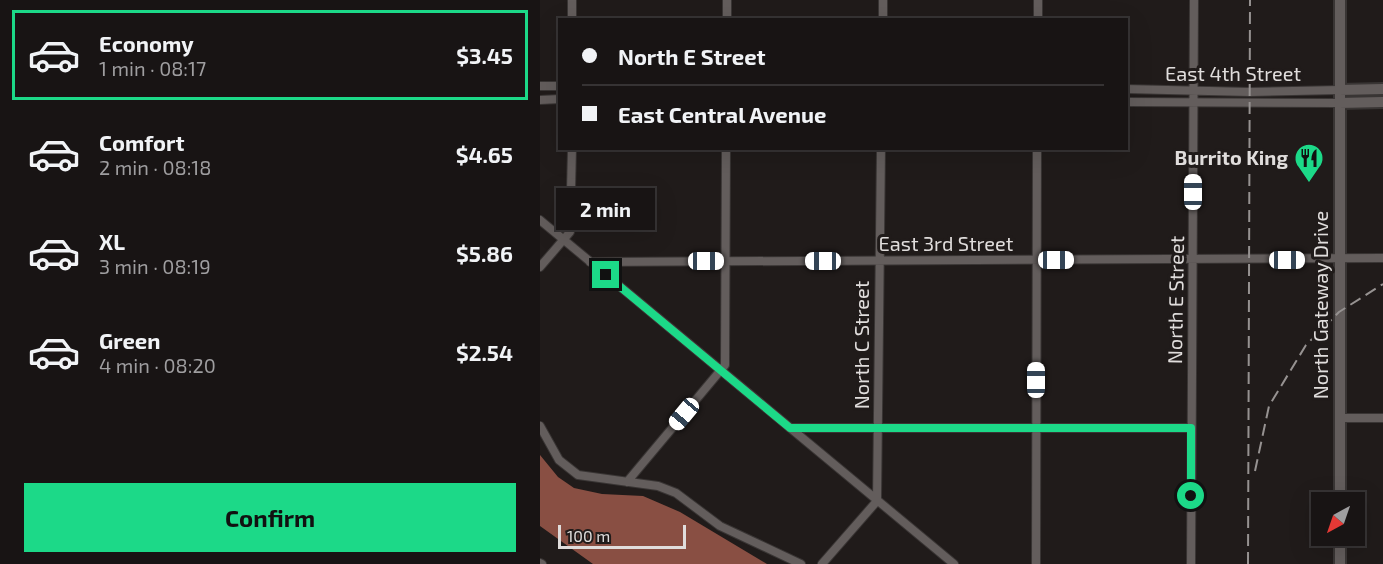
<!DOCTYPE html>
<meta charset="utf-8">
<style>
body{margin:0;font-family:"Exo 2",sans-serif;background:#211d1d;color:#f1f3f6;height:100vh;display:flex;flex-direction:column;font-size:22px;white-space:nowrap}
*{box-sizing:border-box;margin:0}
p{font-size:20px;color:#9f9ea0}
.icon{flex:none;width:33px;height:33px;fill:none;stroke:currentColor;stroke-width:2;stroke-linecap:round;stroke-linejoin:round}
.map{position:relative;flex:1;overflow:hidden}
.panel{display:flex;flex-direction:column;background:#181414;width:540px}
.panel>*{flex:none}
.banner{position:absolute;left:18px;top:18px;width:570px;height:132px;border-radius:0px;box-shadow:0 6px 24px #0002,0 0 0 2px #363334;display:grid;align-content:center;height:132px;padding:0 24px;background:#181414}
.needle{width:39px;rotate:220deg}
.tools{position:absolute;left:771px;top:492px;display:grid;gap:12px}
.tools a{display:grid;place-items:center;width:54px;height:54px;border-radius:0px;background:#181414;box-shadow:0 6px 24px #0002,0 0 0 2px #363334;font-size:30px}
.scale{position:absolute;left:18px;bottom:15px;width:128px;box-sizing:border-box;padding-left:6px;border:3px solid #e0dddc;border-top:0;font-size:16px;line-height:21px;white-space:nowrap;color:#e0dddc;-webkit-text-stroke:4px #201b1a;paint-order:stroke}
.end{position:absolute;width:27px;height:27px;margin:-14px;border:8px solid #1cd988;background:#111;box-shadow:0 0 0 3px #111}
.from{border-radius:50%}
.bubble{position:absolute;height:42px;border-radius:0px;background:#181414;box-shadow:0 6px 24px #0002,0 0 0 2px #363334;font-size:20px;font-weight:700;line-height:42px;text-align:center}
.car{position:absolute;width:18px;height:36px;margin:-18px -9px;border-radius:8px;box-shadow:0 0 4px 2px #0007;background:linear-gradient(#fff 24%,#345 0 40%,#fff 0 76%,#345 0 86%,#fff 0)}
.banner b{display:flex;align-items:center;gap:21px;height:57px;font-size:22px}
.banner b+b{border-top:2px solid #363334}
.banner i{width:15px;height:15px;background:#f1f3f6}
ul{padding:10px 0 0;list-style:none}
li{display:flex;align-items:center;gap:18px;height:90px;margin:0 12px 9px;padding:0 12px;border:3px solid transparent;border-radius:0px}
li div{flex:1}
li b{display:block;font-size:22px}
li em{font-style:normal;font-weight:700}
li.on{border-color:#1cd988}
li>.icon{width:54px;height:54px;stroke-width:1.5}
.primary-button{display:flex;gap:12px;margin-top:auto;padding:12px 24px}
.primary-button a{flex:1;height:69px;border-radius:0px;background:#1cd988;color:#111;font-size:24px;font-weight:700;line-height:69px;text-align:center}
main{display:flex;flex:1;min-height:0}
.map>svg:first-child{display:block}
</style>
<main>
<section class="panel">
<ul>
<li class="on"><svg class="icon" aria-label="car" viewBox="0 0 24 24"><path d="M5 17H2v-5l4-1 3-4h7l3 4 3 1v5h-3M9 17h6M6 11h13"/><circle cx="7" cy="17" r="2"/><circle cx="17" cy="17" r="2"/></svg><div><b>Economy</b><p>1 min · 08:17</p></div><em>$3.45</em></li>
<li><svg class="icon" aria-label="car" viewBox="0 0 24 24"><path d="M5 17H2v-5l4-1 3-4h7l3 4 3 1v5h-3M9 17h6M6 11h13"/><circle cx="7" cy="17" r="2"/><circle cx="17" cy="17" r="2"/></svg><div><b>Comfort</b><p>2 min · 08:18</p></div><em>$4.65</em></li>
<li><svg class="icon" aria-label="car" viewBox="0 0 24 24"><path d="M5 17H2v-5l4-1 3-4h7l3 4 3 1v5h-3M9 17h6M6 11h13"/><circle cx="7" cy="17" r="2"/><circle cx="17" cy="17" r="2"/></svg><div><b>XL</b><p>3 min · 08:19</p></div><em>$5.86</em></li>
<li><svg class="icon" aria-label="car" viewBox="0 0 24 24"><path d="M5 17H2v-5l4-1 3-4h7l3 4 3 1v5h-3M9 17h6M6 11h13"/><circle cx="7" cy="17" r="2"/><circle cx="17" cy="17" r="2"/></svg><div><b>Green</b><p>4 min · 08:20</p></div><em>$2.54</em></li>
</ul>
<div class="primary-button"><a>Confirm</a></div>
</section>
<div class="map">
<svg width="843" height="564" viewBox="0 0 843 564">
<rect width="100%" height="100%" fill="#201b1a"/>
<path fill="#894f43" d="M0,455l18,22 16,11 28,6 41,2 37,16 87,52h-174l-53,-38z"/>
<g fill="none" stroke-linecap="round" stroke-linejoin="round">
<g stroke="#393534" stroke-width="10">
<path id="minor" d="M32,0v20
M187,20v-20
M343,20v-20
M498,20v-20
M0,86h20
M586,89l124,3 89,-2
M0,100l20,-1
M586,102l213,1
M0,220l414,344
M50,262l793,-4
M0,267l30,-35 2,-84
M800,418h43
M0,426l19,34 19,15 80,11 18,7 44,33 81,38
M250,428h401
M87,482l98,-117 1,-217
M0,563l2,1
M282,564l55,-63 4,-353
M496,564l1,-416
M651,564l3,-564"/>
</g>
<g stroke="#393534" stroke-width="14">
<path id="secondary" d="M799,90l44,-1
M799,103l44,-1
M800,502v-502
M800,536v28"/>
</g>
<use href="#minor" stroke="#635d5c" stroke-width="8"/>
<use href="#secondary" stroke="#635d5c" stroke-width="10"/>
<path stroke="#969291" stroke-width="2" stroke-dasharray="12 6" stroke-linecap="butt" d="M715,471l14,-65 37,-61 33,-33 44,-28
M708,564l2,-564"/>
</g>
<g fill="none" stroke-linecap="round" stroke-linejoin="round">
<path stroke="#1cd988" stroke-width="8" d="M66,275l184,153h401v68"/>
</g>
<defs>
<g id="restaurant-pin" transform="scale(1.5)"><path d="M0 17L-7.5 6A9.5 9.5 0 1 1 7.5 6Z" fill="#1cd988" stroke="#201b1a"/><path d="M-5-6h1v4h1v-4h1v4h1v-4h1v5L-1.5 .5V6h-2V.5L-5-1ZM5-6V6H3V1.5H1.5Q1.5-4 5-6Z" fill="#111"/></g>
</defs>
<g fill-rule="evenodd">
<use href="#restaurant-pin" x="769" y="158"/>
</g>
<g text-anchor="middle" stroke-width="6" stroke-linejoin="round" paint-order="stroke">
<g font-size="20" fill="#e0dddc" stroke="#201b1a">
<text x="693" y="81">East 4th Street</text>
<text x="406" y="251">East 3rd Street</text>
<text transform="translate(636 300) rotate(-89)" y="7">North E Street</text>
<text transform="translate(781 305) rotate(-90)" y="7">North Gateway Drive</text>
<text transform="translate(322 345) rotate(-90)" y="7">North C Street</text>
</g>
<g font-size="20" font-weight="bold" fill="#e0dddc" stroke="#201b1a" text-anchor="end">
<text x="748" y="165">Burrito King</text>
</g>
</g>
</svg>
<div class="tools">
<a><svg class="needle" viewBox="-14 -14 28 28"><path d="M0-13l5 13h-10z" fill="#e53935"/><path d="M0 13l5-13h-10z" fill="#9f9ea0"/></svg></a>
</div>
<div class="scale">100 m</div>
<i class="end from" style="left:651px;top:496px"></i>
<i class="end" style="left:66px;top:275px"></i>
<div class="bubble" style="left:16px;top:188px;width:99px">2 min</div>
<i class="car" style="left:653px;top:192px;rotate:0deg"></i>
<i class="car" style="left:516px;top:260px;rotate:90deg"></i>
<i class="car" style="left:747px;top:260px;rotate:90deg"></i>
<i class="car" style="left:166px;top:261px;rotate:90deg"></i>
<i class="car" style="left:283px;top:261px;rotate:270deg"></i>
<i class="car" style="left:496px;top:380px;rotate:0deg"></i>
<i class="car" style="left:144px;top:414px;rotate:220deg"></i>
<div class="banner">
<b><i class="from"></i>North E Street</b>
<b><i></i>East Central Avenue</b>
</div>
</div>
</main>
